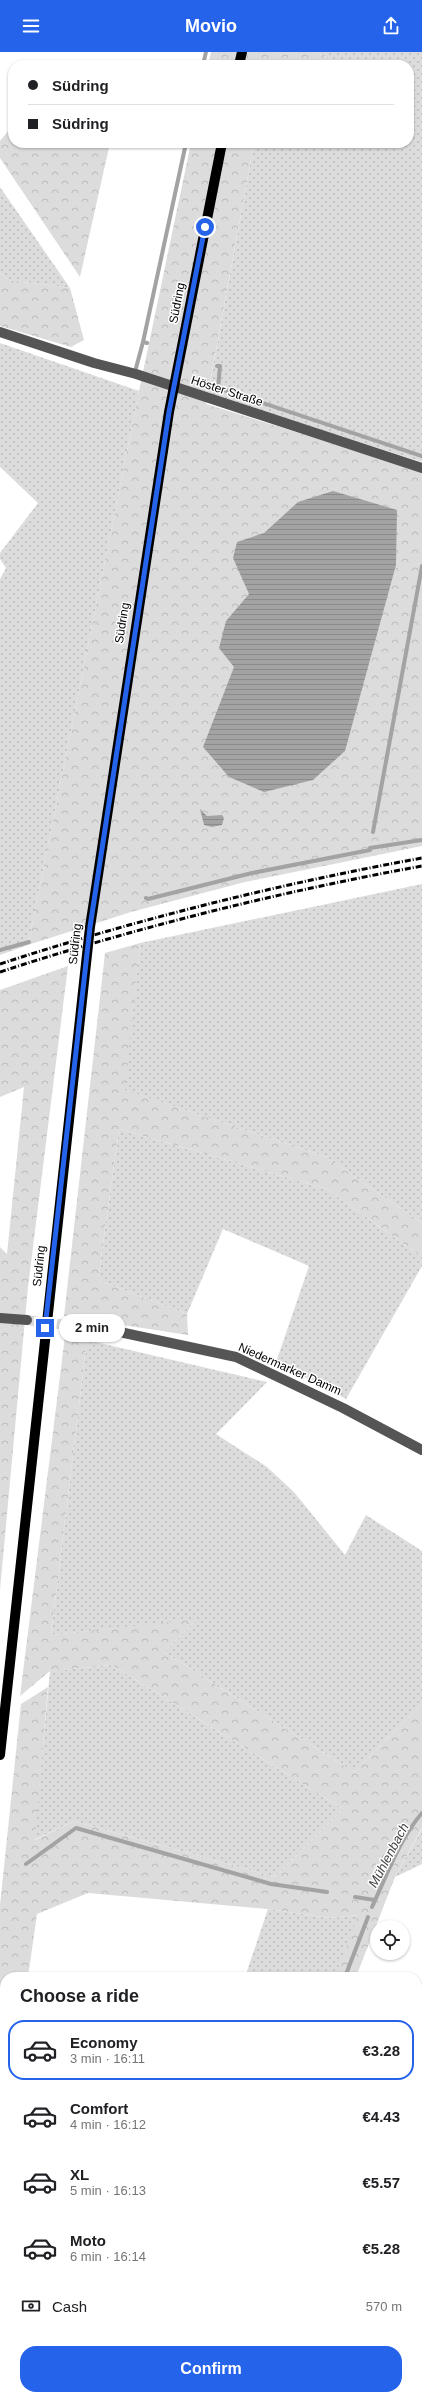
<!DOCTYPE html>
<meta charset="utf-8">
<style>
body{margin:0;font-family:Helvetica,sans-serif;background:#f6f6f6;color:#202124;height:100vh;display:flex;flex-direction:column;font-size:15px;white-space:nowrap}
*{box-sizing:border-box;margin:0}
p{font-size:13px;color:#757577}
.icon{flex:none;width:22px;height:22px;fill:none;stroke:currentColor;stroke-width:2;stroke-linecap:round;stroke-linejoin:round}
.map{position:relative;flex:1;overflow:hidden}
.drawer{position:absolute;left:0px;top:1920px;width:422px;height:428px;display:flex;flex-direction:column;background:#fff;border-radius:16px 16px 0 0;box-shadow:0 1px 3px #0004}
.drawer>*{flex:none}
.banner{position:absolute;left:8px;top:8px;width:406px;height:88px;border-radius:16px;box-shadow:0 1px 3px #0004;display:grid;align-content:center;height:88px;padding:0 20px;background:#fff}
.tools{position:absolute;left:370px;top:1868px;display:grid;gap:8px}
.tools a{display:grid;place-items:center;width:40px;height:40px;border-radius:50%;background:#fff;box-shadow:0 1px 3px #0004;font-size:20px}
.end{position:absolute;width:18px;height:18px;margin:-9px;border:5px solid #2563eb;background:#fff;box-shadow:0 0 0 2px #fff}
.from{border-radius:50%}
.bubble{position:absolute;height:28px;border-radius:14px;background:#fff;box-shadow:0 1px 3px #0004;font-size:13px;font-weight:700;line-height:28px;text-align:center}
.banner b{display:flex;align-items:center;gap:14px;height:38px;font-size:15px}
.banner b+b{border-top:1px solid #e0e0e0}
.banner i{width:10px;height:10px;background:#202124}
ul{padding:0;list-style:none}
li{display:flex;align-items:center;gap:12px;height:60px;margin:0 8px 6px;padding:0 12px;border:2px solid transparent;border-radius:16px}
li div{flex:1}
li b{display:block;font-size:15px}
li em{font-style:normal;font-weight:700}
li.current{border-color:#2563eb}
li>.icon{width:36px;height:36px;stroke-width:1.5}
h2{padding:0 20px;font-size:18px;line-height:48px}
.pay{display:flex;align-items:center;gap:10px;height:44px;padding:0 20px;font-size:15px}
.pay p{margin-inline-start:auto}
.cta{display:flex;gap:8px;margin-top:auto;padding:8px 20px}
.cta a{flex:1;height:46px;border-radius:16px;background:#2563eb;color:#fff;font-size:16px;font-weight:700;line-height:46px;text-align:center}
header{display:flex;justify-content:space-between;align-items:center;height:52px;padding:0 20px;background:#2563eb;color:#fff;font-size:18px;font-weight:700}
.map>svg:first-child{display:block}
</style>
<header><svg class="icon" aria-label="menu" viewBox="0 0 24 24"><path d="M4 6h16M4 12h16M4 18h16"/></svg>Movio<svg class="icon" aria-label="share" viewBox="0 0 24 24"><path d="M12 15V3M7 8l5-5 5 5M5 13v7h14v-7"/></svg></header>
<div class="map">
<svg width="422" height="2348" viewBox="0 0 422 2348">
<defs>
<pattern id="grass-dots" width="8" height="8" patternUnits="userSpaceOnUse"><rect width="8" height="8" fill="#dcdcdc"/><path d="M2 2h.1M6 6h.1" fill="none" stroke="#bbb" stroke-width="1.8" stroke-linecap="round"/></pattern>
<pattern id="forest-crowns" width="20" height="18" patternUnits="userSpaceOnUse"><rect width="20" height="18" fill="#dcdcdc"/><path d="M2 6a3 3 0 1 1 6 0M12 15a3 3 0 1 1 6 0" fill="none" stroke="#bbb"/></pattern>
<pattern id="water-rules" width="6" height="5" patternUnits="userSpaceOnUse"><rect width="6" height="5" fill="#a3a3a3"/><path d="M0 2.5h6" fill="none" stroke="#8b8b8b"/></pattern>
</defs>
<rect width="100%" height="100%" fill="#fff"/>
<path fill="url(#grass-dots)" d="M319,0h103v410l-214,-68 46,-251h155v-78h-81l3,-6z
M0,135l70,101 -61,-8 -9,-7z
M0,291l139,48 -111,554 -28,10v-376l6,-11 -6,-9v-6l38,-50 -38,-36z
M422,832v339l-96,-66 -202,-67 16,-147z
M119,1077l208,60 95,68v9l-76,133 -70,-37 33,-96 -86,-37 -36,85 -89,-34z
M87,1288l180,42 -51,52 51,33 27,25 51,63 21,-40 56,36v153l-68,68 -190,-120 32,-32 -145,15z
M112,1613l231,144 -68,68 -201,-56 -40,19 16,-169z
M422,1777v35l-27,13z
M268,1857l62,9 29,-3 -24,62h-90z
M417,2005l5,2v260l-5,-1z
M5,2268v75h231l2,5h-238v-79z"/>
<path fill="url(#forest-crowns)" d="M211,0h108l12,7 -3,6h-120z
M13,73v18h97l-30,134 -80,-119v-17z
M191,91h63l-48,261 216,67v375l-177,36 -114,30 -103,33 111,-554z
M0,221l9,7 61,8 14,52 -13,7 -71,-21z
M140,891l-15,147 201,67 96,66v34l-95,-68 -208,-60 -21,151 89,34 1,21 -124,-19 41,-363z
M68,914l-40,321 -28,303v-343l7,7 17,-167 -24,10v-107z
M65,1284l22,4 -36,295 146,-16 -33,33 190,120 68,-68v124l-27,49 -39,100h-21l23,-62 -28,3 -62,-9 -180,-16 -51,21 -9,63h-23v168l-5,37v-277l21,-201 27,-17 -13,153 39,-19 201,56 68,-68 -231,-144 -62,6 -30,25z
M5,2241v27l-5,1v-27z
M417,2266l5,1v34l-5,-1z"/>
<path fill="url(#water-rules)" d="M333,439l64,19 -1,55 -51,186 -32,29 -49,12 -35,-15 -26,-30 31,-80 -15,-19 7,-27 23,-27 -16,-36 4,-16 27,-9 34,-31z
M200,757l7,7 15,-1 2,3 -2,7 -10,2 -8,-2z"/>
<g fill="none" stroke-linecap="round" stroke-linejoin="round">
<path stroke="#a3a3a3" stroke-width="4" d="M203,13l3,-13
M147,291l-4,-1 43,-199
M217,314h3l-2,22 204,68
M136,316l7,-26
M373,780l49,-266
M370,796l52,-8
M146,846l2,1 104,-26 118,-23
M0,898l29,-8
M26,1812l50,-36 195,56 56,8
M355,1845l20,3
M372,1855c15,-32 27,-67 50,-94
M345,1925l23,-60
M244,2343l1,5"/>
<path stroke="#d9d9d9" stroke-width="10" stroke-dasharray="10 5" stroke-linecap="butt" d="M27,1268l40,5"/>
<path stroke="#555" stroke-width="10" d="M0,280l94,31 42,11 286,94
M0,1266l27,2
M67,1273l48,6 121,26 107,51 79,42"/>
<path stroke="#000" stroke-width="10" d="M239,13l3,-13
M0,1703l90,-828 79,-515 53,-269"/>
<path stroke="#000" stroke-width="3" stroke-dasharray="6 2 1 2" stroke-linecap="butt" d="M0,912c138,-45 279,-80 422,-106
M0,920c138,-45 279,-80 422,-106"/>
</g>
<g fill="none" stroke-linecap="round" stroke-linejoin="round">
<path stroke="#2563eb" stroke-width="5" d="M45,1276l45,-401 79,-515 36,-185"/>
</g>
<g text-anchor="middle" stroke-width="3" stroke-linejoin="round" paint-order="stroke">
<g font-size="12" fill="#000" stroke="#fff">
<text transform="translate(177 251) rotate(-79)" y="4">Südring</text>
<text transform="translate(227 339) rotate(18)" y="4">Höster Straße</text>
<text transform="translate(122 571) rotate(-81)" y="4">Südring</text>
<text transform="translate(75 892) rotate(-84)" y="4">Südring</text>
<text transform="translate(39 1214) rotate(-84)" y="4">Südring</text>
<text transform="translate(290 1317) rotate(24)" y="4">Niedermarker Damm</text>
</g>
<g font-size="13" font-style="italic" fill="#444" stroke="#fff">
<text transform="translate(388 1803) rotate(-62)" y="5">Mühlenbach</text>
</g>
</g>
</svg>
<div class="tools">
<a><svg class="icon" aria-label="locate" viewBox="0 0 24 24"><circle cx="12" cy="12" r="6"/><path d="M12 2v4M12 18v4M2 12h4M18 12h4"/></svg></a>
</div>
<i class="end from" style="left:205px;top:175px"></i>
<i class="end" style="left:45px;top:1276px"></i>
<div class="bubble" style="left:59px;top:1262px;width:66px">2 min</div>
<div class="banner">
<b><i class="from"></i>Südring</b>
<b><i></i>Südring</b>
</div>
<section class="drawer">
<h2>Choose a ride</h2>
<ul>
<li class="current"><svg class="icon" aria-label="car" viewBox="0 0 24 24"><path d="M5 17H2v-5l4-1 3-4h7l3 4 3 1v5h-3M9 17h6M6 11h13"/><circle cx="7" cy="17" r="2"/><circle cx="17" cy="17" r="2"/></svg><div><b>Economy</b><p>3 min · 16:11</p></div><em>€3.28</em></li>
<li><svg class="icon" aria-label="car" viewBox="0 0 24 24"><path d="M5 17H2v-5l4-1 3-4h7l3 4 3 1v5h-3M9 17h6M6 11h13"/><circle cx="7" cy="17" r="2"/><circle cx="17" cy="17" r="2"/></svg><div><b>Comfort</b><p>4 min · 16:12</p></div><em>€4.43</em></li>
<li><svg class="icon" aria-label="car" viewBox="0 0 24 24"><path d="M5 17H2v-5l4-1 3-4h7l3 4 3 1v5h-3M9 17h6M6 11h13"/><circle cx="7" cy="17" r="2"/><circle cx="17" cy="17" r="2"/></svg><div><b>XL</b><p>5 min · 16:13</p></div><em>€5.57</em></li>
<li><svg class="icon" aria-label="car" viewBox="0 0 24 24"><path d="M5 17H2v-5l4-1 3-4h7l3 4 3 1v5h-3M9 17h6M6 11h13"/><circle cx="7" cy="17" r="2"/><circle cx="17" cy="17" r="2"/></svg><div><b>Moto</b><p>6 min · 16:14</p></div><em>€5.28</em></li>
</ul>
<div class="pay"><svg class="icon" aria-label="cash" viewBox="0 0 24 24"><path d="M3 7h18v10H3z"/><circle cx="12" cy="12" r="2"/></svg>Cash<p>570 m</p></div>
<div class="cta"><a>Confirm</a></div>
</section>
</div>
